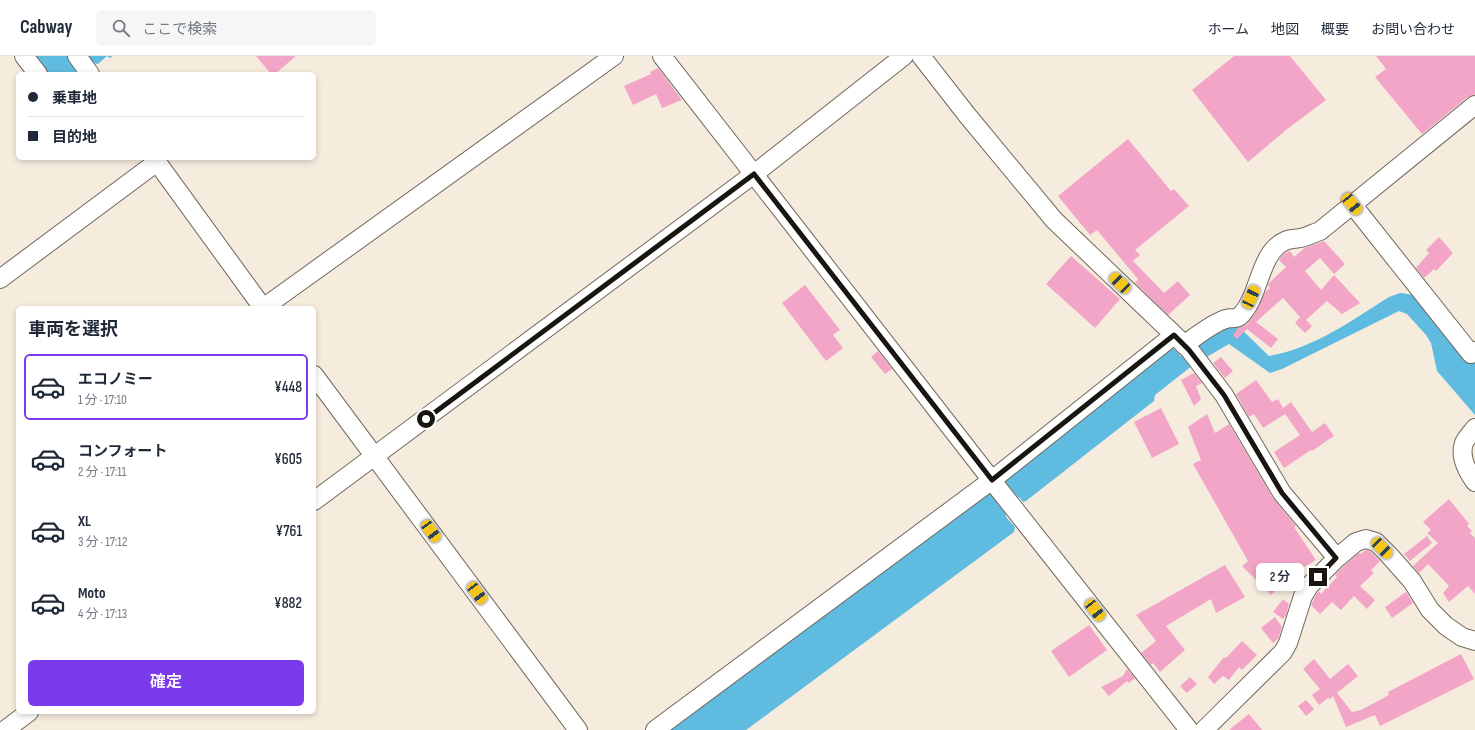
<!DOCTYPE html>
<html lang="ja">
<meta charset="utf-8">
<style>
body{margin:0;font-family:"Sofia Sans Condensed","Noto Sans JP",sans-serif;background:#f6f6f7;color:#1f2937;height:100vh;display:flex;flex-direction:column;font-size:15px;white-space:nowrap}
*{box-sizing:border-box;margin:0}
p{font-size:13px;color:#747a83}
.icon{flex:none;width:22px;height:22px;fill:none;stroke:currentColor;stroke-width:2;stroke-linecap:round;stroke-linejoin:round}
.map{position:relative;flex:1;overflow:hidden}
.sheet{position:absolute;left:16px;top:250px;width:300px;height:408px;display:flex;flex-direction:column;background:#fff;border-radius:6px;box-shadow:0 2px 6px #0003}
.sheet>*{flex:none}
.banner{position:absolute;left:16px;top:16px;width:300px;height:88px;border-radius:6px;box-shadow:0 2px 6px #0003;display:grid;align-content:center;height:88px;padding:0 12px;background:#fff}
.end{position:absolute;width:18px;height:18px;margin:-9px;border:5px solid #191611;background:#fff;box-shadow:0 0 0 2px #fff}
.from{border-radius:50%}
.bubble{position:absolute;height:28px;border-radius:6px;background:#fff;box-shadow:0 2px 6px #0003;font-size:13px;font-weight:600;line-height:28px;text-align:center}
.car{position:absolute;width:12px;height:24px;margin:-12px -6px;border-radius:5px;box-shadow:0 0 3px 1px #0007;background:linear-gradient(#f5c518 24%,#345 0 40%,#f5c518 0 76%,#345 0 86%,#f5c518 0)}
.banner b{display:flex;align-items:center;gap:14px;height:38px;font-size:15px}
.banner b+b{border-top:1px solid #e0e1e3}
.banner i{width:10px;height:10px;background:#1f2937}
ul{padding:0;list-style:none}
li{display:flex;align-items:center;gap:12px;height:66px;margin:0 8px 6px;padding:0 4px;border:2px solid transparent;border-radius:6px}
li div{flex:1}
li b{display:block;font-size:15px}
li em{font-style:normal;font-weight:600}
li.active{border-color:#7c3aed}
li>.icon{width:36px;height:36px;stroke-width:1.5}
h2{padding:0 12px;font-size:18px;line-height:48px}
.action{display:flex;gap:8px;margin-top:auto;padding:8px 12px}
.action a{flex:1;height:46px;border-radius:6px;background:#7c3aed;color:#fff;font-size:16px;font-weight:600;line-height:46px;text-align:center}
header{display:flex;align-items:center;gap:24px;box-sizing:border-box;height:56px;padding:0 20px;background:#fff;border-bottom:1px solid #e0e1e3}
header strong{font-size:19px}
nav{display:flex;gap:22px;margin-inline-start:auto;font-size:14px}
.search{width:280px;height:36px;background:#f6f6f7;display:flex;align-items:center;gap:10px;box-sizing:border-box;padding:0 14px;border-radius:6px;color:#747a83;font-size:15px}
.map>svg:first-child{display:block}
</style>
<header>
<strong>Cabway</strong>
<div class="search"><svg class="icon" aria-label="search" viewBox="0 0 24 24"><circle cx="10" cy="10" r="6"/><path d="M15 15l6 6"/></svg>ここで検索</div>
<nav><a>ホーム</a><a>地図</a><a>概要</a><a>お問い合わせ</a></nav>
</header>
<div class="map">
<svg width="1475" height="674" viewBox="0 0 1475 674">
<rect width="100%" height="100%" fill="#f6ecde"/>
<path fill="#5fbce0" d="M33,0h35l2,2 3,-2h40l-3,2 -3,-2 -9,8 -4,-1 -4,-5 -14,9 3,7h-33z
M1400,237l15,2 60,62v58l-38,-44 -6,-28 -5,-8 -19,-21 -8,-3 -117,58 -12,4 -41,-29 -36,21 -38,30 -1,6 -128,100 -3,1 -4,-5 -14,10 1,10 9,10 -1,5 -268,198h-78l319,-237h5l12,-11 1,-3 166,-133 10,10 42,-31h14l32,31c45,-8 82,-35 120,-59z"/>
<path fill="#f3a5c7" d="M256,0h40l-21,18h-4z
M1234,0h56l36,44 -40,30 -38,32 -56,-72z
M1376,0h99v39l-7,2 -46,37 -47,-57 11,-8z
M658,12l24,32 -20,8 -6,-14 -23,11 -9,-19 27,-12 -1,-2z
M1128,83l43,52 3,-2 15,17 -54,44 5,5 -7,6 31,32 14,-12 12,14 -22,20 -33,-32 3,-4 -41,-49 -7,5 -32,-39z
M1439,181l14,16 -17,18 -2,-2 -10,9 -8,-10 13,-15 -3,-3z
M1324,185l21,23 -11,10 -14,-16 -15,13 16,19 13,-15 26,28 -18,11 -15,-13 -21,19 6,6 -7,7 -10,-10 5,-6 -17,-19 -27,24 22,17 -7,9 -24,-19 -10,10 -4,-4 5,-7 9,-4 8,-10 10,-22 5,-4 -2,-2 1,-3 17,-16 -7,-7 5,-6 6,-3 4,6 12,-10z
M1071,200l49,43 -25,29 -49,-44z
M805,229l35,45 -7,5 10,13 -17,13 -44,-58z
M878,295l14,18 -7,5 -14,-17z
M1221,301l12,14 -8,7 -12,-15z
M1194,317l8,10 -6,3 5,13 -7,7 -13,-26z
M1256,324l16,22 6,-3 5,9 8,-6 21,30 13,-9 9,13 -22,15 -1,-1 -27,18 -10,-16 26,-17 -15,-21 -22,14 -9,-14 -5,3 -13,-23z
M1161,352l18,36 -27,14 -18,-36z
M1207,358l8,19 14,-9 44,74 23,28 -2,1 22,33 -23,14 -22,21 -29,-29 6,-5 -55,-97 8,-4 -13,-33z
M1449,443l20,25 -2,2 5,5 -2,2 5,5v56l-7,-8 -19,16 -6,-9 6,-7 -21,-22 -9,9 -6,-7 25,-23 -11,-10 4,-3 -8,-8z
M1427,480l5,7 -22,18 -6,-7z
M1366,494l4,1 10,10 -9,9 3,3 -14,13 15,14 -8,9 -13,-13 -13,14 -9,-8 -12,12 -9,-9 6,-12 2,-2 2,3 16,-17 -2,-2 9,-9 15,-13 1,1z
M1225,509l20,32 -29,16 -5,-14 -45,27 19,24 -25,22 -7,-9 -2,2 -10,-12 15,-12 -20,-26z
M1406,536l7,11 -21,15 -7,-11z
M1283,543l6,5 -3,11 -3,4 -10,-7z
M1275,561l7,10 -4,12 -5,4 -12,-15z
M1089,569l18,25 -38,27 -18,-26z
M1242,585l15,14 -15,15 -3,-3 -10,13 -6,-4 -9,8 -6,-7 16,-20 2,1z
M1461,598l13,25 -94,47 -5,-11 -29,12 -13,-31 -3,3 -2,-1 -9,7 -7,-10 8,-6 -17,-20 11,-10 16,20 18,-15 10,12 -21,17 15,19 9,-2 28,-15 -1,-3z
M1127,613l8,9 -6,5 -2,-2 -18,15 -8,-9 22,-11z
M1190,621l7,7 -10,9 -7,-7z
M1306,644l8,9 -8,7 -8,-10z
M1249,658l13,16h-33z"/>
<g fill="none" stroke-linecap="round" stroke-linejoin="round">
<g stroke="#71685c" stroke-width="20">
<path id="minor" d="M24,0l14,18
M77,0l13,18
M662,0l335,431 192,243
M921,0l46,59 87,105 135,129 35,46 58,98 55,65
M154,102l109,150
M1352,148l119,150 4,-3
M0,223l157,-117
M263,252l351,-252
M1184,289c11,-8 30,-23 42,-26 5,-2 10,1 14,-3 20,-19 19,-64 45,-75 4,-2 10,-2 15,-3 7,-1 13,-5 20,-7l155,-126
M314,319l264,355
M1475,372c-3,4 -9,10 -11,15 -5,14 3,28 11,39
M314,445l440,-327 150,-118
M5,674l24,-18
M655,674l337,-250 182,-145
M1204,674l79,-78 5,-9 15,-47 6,-10 28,-28 19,-16 10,-3 10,3 13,13 23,26 18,29 16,16 16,11 13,4"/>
</g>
<use href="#minor" stroke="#fff" stroke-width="18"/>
</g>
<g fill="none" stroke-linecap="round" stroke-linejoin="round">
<path stroke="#191611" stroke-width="5" d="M426,363l328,-245 238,306 182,-145 15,15 35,45 58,98 54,65 -18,19"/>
</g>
</svg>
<i class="end from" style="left:426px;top:363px"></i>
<i class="end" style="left:1318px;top:521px"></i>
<div class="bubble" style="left:1256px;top:507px;width:48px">2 分</div>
<i class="car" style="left:1352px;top:148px;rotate:141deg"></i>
<i class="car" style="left:1120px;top:227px;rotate:314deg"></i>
<i class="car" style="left:1251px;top:241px;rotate:25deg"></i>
<i class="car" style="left:431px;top:475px;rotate:144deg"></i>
<i class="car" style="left:1382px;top:492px;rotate:136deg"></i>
<i class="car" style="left:477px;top:537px;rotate:143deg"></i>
<i class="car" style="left:1095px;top:554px;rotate:142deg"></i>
<div class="banner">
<b><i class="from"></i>乗車地</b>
<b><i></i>目的地</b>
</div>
<section class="sheet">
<h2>車両を選択</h2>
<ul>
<li class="active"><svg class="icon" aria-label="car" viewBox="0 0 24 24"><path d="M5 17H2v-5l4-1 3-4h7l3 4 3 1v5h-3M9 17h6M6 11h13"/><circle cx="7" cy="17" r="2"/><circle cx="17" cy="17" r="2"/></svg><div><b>エコノミー</b><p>1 分 · 17:10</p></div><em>¥448</em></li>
<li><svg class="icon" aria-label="car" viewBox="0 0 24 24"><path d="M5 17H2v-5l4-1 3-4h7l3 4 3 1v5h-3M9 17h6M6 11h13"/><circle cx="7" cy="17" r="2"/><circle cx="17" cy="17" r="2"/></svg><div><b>コンフォート</b><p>2 分 · 17:11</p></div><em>¥605</em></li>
<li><svg class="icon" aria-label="car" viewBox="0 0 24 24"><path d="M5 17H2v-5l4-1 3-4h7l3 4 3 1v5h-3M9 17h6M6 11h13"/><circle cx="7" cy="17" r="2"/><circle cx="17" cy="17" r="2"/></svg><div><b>XL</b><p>3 分 · 17:12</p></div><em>¥761</em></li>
<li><svg class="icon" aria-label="car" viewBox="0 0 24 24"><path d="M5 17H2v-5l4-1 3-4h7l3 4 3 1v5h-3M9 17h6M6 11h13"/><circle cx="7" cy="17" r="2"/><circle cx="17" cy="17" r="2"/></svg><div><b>Moto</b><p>4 分 · 17:13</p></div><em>¥882</em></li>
</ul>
<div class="action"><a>確定</a></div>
</section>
</div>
